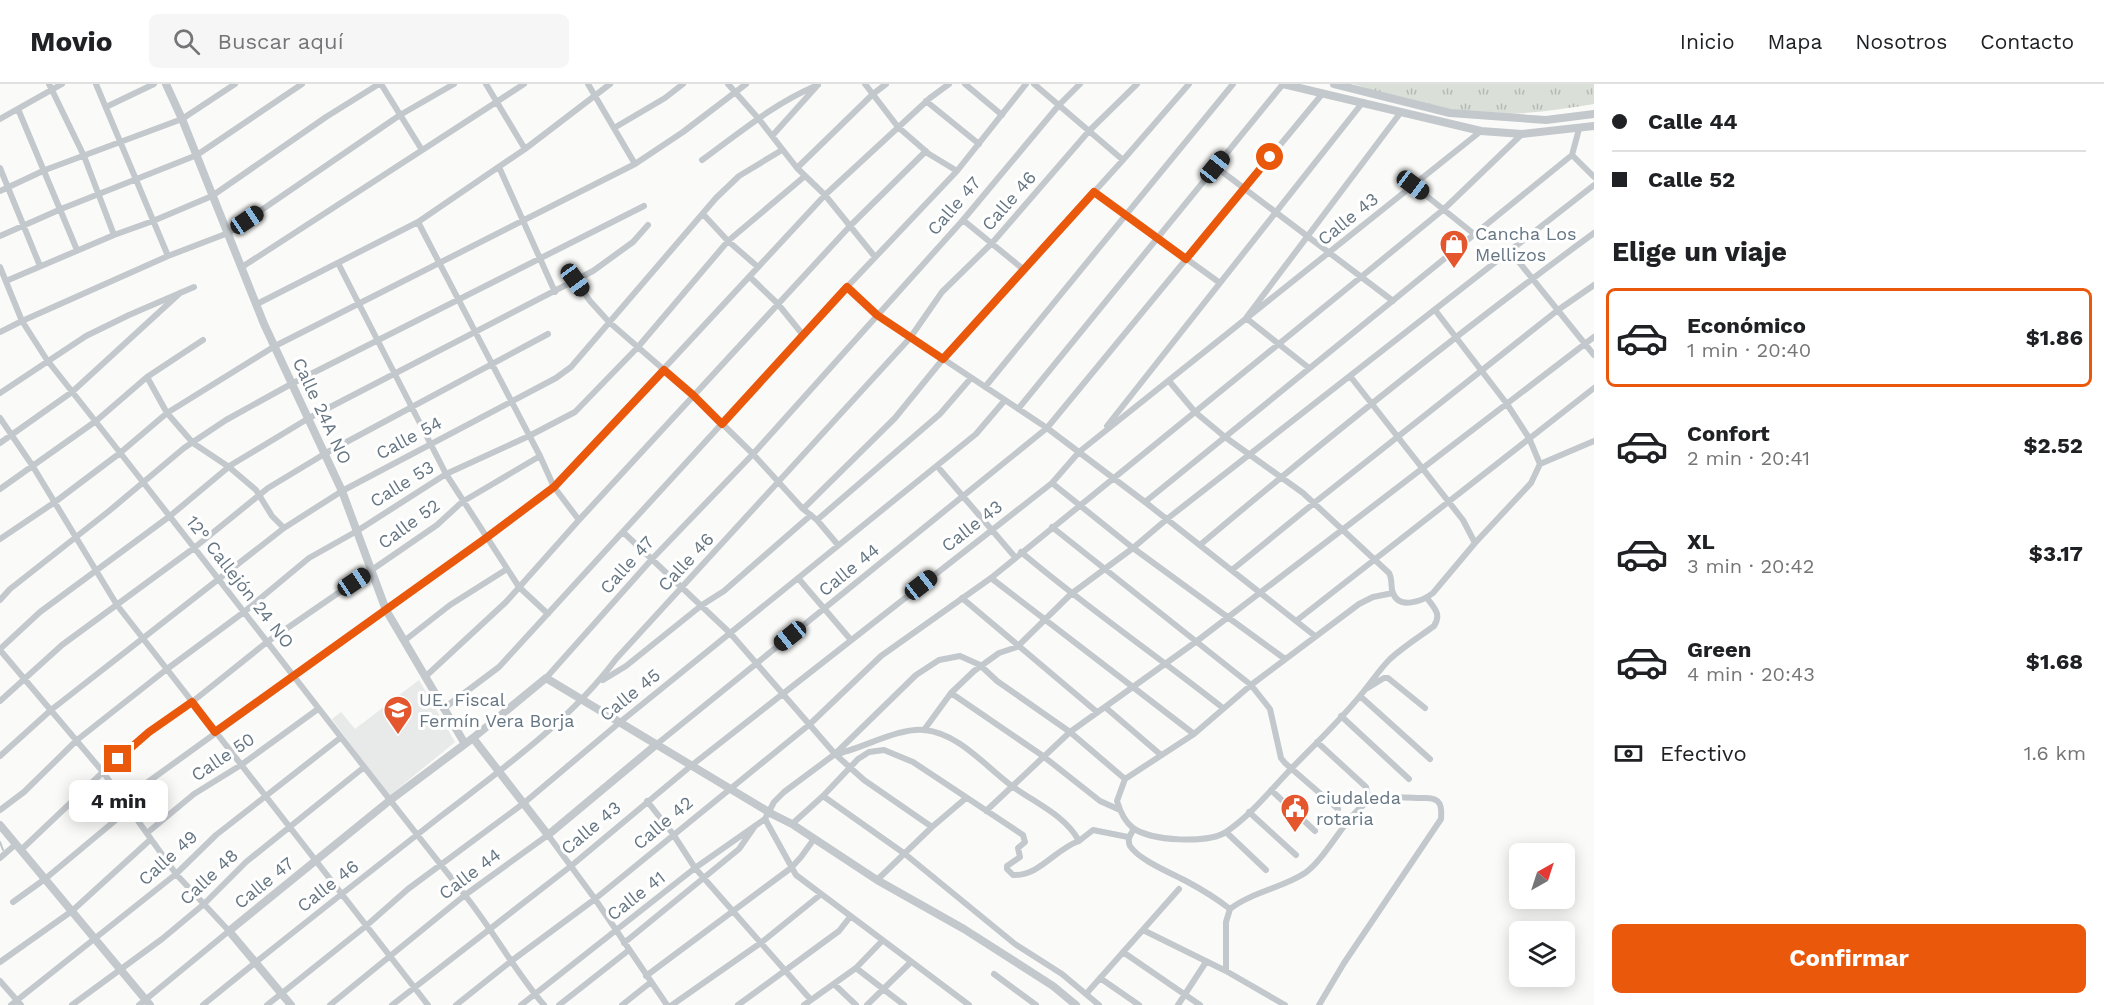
<!DOCTYPE html>
<html lang="es">
<meta charset="utf-8">
<style>
body{margin:0;font-family:"Work Sans",sans-serif;background:#f6f6f6;color:#202124;height:100vh;display:flex;flex-direction:column;font-size:22px;white-space:nowrap}
*{box-sizing:border-box;margin:0}
p{font-size:20px;color:#757577}
.icon{flex:none;width:33px;height:33px;fill:none;stroke:currentColor;stroke-width:2;stroke-linecap:round;stroke-linejoin:round}
.map{position:relative;flex:1;overflow:hidden}
.side{display:flex;flex-direction:column;background:#fff;width:510px}
.side>*{flex:none}
.guide{display:grid;align-content:center;height:132px;padding:0 18px;background:#fff}
.needle{width:39px;rotate:39deg}
.tools{position:absolute;left:1509px;top:759px;display:grid;gap:12px}
.tools a{display:grid;place-items:center;width:66px;height:66px;border-radius:9px;background:#fff;box-shadow:0 3px 15px #0003;font-size:30px}
.end{position:absolute;width:27px;height:27px;margin:-14px;border:8px solid #ea580c;background:#fff;box-shadow:0 0 0 3px #fff}
.from{border-radius:50%}
.bubble{position:absolute;height:42px;border-radius:9px;background:#fff;box-shadow:0 3px 15px #0003;font-size:20px;font-weight:700;line-height:42px;text-align:center}
.car{position:absolute;width:18px;height:36px;margin:-18px -9px;border-radius:8px;box-shadow:0 0 4px 2px #0007;background:linear-gradient(#222 24%,#8ab4d8 0 40%,#222 0 76%,#8ab4d8 0 86%,#222 0)}
.guide b{display:flex;align-items:center;gap:21px;height:57px;font-size:22px}
.guide b+b{border-top:2px solid #e0e0e0}
.guide i{width:15px;height:15px;background:#202124}
ul{padding:0;list-style:none}
li{display:flex;align-items:center;gap:18px;height:99px;margin:0 12px 9px;padding:0 6px;border:3px solid transparent;border-radius:9px}
li div{flex:1}
li b{display:block;font-size:22px}
li em{font-style:normal;font-weight:700}
li.current{border-color:#ea580c}
li>.icon{width:54px;height:54px;stroke-width:1.5}
h2{padding:0 18px;font-size:27px;line-height:72px}
.pay{display:flex;align-items:center;gap:15px;height:66px;padding:0 18px;font-size:22px}
.pay p{margin-inline-start:auto}
.primary-button{display:flex;gap:12px;margin-top:auto;padding:12px 18px}
.primary-button a{flex:1;height:69px;border-radius:9px;background:#ea580c;color:#fff;font-size:24px;font-weight:700;line-height:69px;text-align:center}
header{display:flex;align-items:center;gap:36px;box-sizing:border-box;height:84px;padding:0 30px;background:#fff;border-bottom:2px solid #e0e0e0}
header strong{font-size:28px}
nav{display:flex;gap:33px;margin-inline-start:auto;font-size:21px}
.search{width:420px;height:54px;background:#f6f6f6;display:flex;align-items:center;gap:15px;box-sizing:border-box;padding:0 21px;border-radius:9px;color:#757577;font-size:22px}
main{display:flex;flex:1;min-height:0}
.map>svg:first-child{display:block}
</style>
<header>
<strong>Movio</strong>
<div class="search"><svg class="icon" aria-label="search" viewBox="0 0 24 24"><circle cx="10" cy="10" r="6"/><path d="M15 15l6 6"/></svg>Buscar aquí</div>
<nav><a>Inicio</a><a>Mapa</a><a>Nosotros</a><a>Contacto</a></nav>
</header>
<main>
<div class="map">
<svg width="1594" height="921" viewBox="0 0 1594 921">
<defs>
<pattern id="park-tufts" width="24" height="20" patternUnits="userSpaceOnUse" patternTransform="scale(1.5)"><rect width="24" height="20" fill="#dadfd7"/><path d="M3 7l-1-3M5 7V3M7 7l1-3M15 17l-1-3M17 17v-4M19 17l1-3" fill="none" stroke="#b4b9b4"/></pattern>
</defs>
<rect width="100%" height="100%" fill="#fafaf8"/>
<path fill="#e8e9e9" d="M419,596l36,62 -66,54 -57,-77 9,-7 14,17z"/>
<path fill="url(#park-tufts)" d="M1353,0h241v20c-48,8 -99,15 -148,6 -31,-6 -63,-17 -93,-26z"/>
<g fill="none" stroke-linecap="round" stroke-linejoin="round">
<path stroke="#bbc7cb" stroke-width="2" d="M0,758l3,8"/>
<path stroke="#c3c8cc" stroke-width="6" d="M49,0l35,72 30,79
M96,0l72,172
M381,0l41,66
M486,0l39,65
M588,0l47,80
M728,0l30,34 39,50 28,27 50,62
M865,0l33,43 31,27 28,17
M965,0l37,31
M1034,0l89,76
M926,17l53,43
M106,23l48,-23
M18,25l59,141
M0,35l62,-35
M614,44l51,-30 18,-14
M772,52l44,-49
M1572,71l22,22
M702,76c37,-27 74,-58 116,-75
M499,83l56,125
M1216,83l177,134
M0,84l40,98
M797,84l76,-74 13,-10
M1413,101l61,49
M0,107l45,-21 137,-51 53,-35
M1094,108l126,91
M703,130l25,27 30,26
M963,136l60,49
M418,138l122,234 14,31 25,33
M0,152l61,-27 136,-54 105,-71
M1510,167l84,104
M338,179l108,211 73,113 29,27
M0,183l22,54 146,-65 60,-23 172,-118 54,-31
M242,183l282,-183
M750,193l28,27 25,31
M575,196l15,21 19,21 84,73 60,59 50,55 14,11 21,25
M6,197l108,-46 39,-14 59,-25 114,-79 53,-33
M847,203l30,28 170,113 98,74 170,134
M257,220l161,-82 107,-73 85,-65
M1435,226l72,94 22,34 11,26
M0,248l22,-11 25,39c141,177 277,358 417,534 29,36 50,76 80,111
M1309,284l-63,-50 155,-206
M1350,292l113,144 12,23
M147,293l20,36 26,30 36,24 27,23 16,26 12,12
M1169,297l26,31 30,25 78,56 86,80c4,7 1,13 4,20 6,17 30,8 40,0l42,-50 56,-60 9,-19 54,-23
M985,303l248,-303
M0,309l86,-57 43,-21 65,-28
M1018,325l265,-325
M0,334l32,47 85,140 311,400
M1107,342l256,-324
M0,359l72,-51 108,-99
M937,382l78,91
M1052,399l81,65 152,111
M0,405l96,-68 51,-44 56,-37
M1145,418l427,-347 7,-26
M803,425l92,-91 48,-59 180,-199 66,-76
M817,436l123,-106 31,-36
M1052,443l199,158 19,24 11,49 4,5 53,46
M623,448l107,101 105,121 29,26 68,47
M0,455l55,-37 65,-49 47,-40 108,-67 360,-182 48,-32 63,-48
M1200,461c128,-108 259,-213 394,-312
M1021,468c65,55 135,103 202,156
M1232,486l82,-67 244,-193 36,-25
M798,494l53,62
M991,494l203,156
M1393,509l-20,4 -14,7 -108,81 -57,49 -69,45 -8,22c3,10 8,21 16,27 18,13 75,16 93,4 24,-16 43,-40 63,-61 25,-26 52,-51 75,-80 9,-11 16,-22 26,-32 13,-12 29,-22 44,-33 8,-12 0,-18 -7,-28
M962,514l135,114
M0,516l10,-11 99,-78 75,-63 42,-28 67,-37 351,-177
M1296,537l298,-233
M404,557l46,-36 57,-36
M0,565l40,-37 130,-96 61,-51 78,-47 284,-147 40,-29 15,-17
M0,566l103,122 73,102 53,57 -90,74
M425,593l81,-75 73,-82 271,-294 76,-75
M546,594l106,-119 101,-105 210,-234 96,-115 21,-21
M603,596l23,-14 76,-61 22,-14 87,-76
M1366,605l18,-11h4l37,30
M951,609l92,63 57,45 20,9
M1360,612l70,63
M0,617l62,-56 132,-97 74,-60 58,-35 222,-119
M1105,623l56,48
M443,625l56,-42 348,-380 110,-116 69,-87
M1341,632l68,63
M924,646l27,-37 23,-22 25,-18 18,-6 54,-53 62,-46 34,-29 427,-334
M1317,658l49,45 3,14
M657,660l390,-316 276,-335
M836,670c25,-5 64,-27 88,-24 35,3 62,37 88,56 23,17 53,29 67,55l14,-11 35,7
M0,672l51,-46 233,-182 58,-37 214,-113 15,-11 145,-169 23,-22 43,-26
M1271,706l44,41
M823,712l82,58 110,90 47,30 37,31
M123,716l363,-262 68,-51 271,-292 105,-97 19,-14
M647,717l26,33 22,34 116,132
M0,726l24,-18 53,-52 90,-71 77,-57 65,-54 48,-27 89,-57 83,-38 46,-24 63,-65 90,-106 77,-65
M986,727l84,-79 127,-91 397,-304
M1249,728l47,43
M765,735l31,56 173,130
M792,740l31,-28 35,-37 11,-7 15,-2 29,12 110,73 2,7 -7,6 2,9 -13,9v3l6,6c27,1 42,-26 66,-34
M1134,745c-4,6 -7,10 -4,17 9,14 41,27 56,35 15,8 30,17 44,28
M1226,748l40,38
M147,749l47,-39 47,-29 77,-56
M21,766l82,-78 46,-40 43,-30 75,-60 170,-117 25,-23 78,-46
M0,774l16,-14
M877,796l55,-53 34,-29
M13,818l32,-23 84,-70
M1143,846l83,41 59,34
M624,859l115,-94 16,-23
M1123,868l77,53
M0,878l72,-51 79,-72
M856,884l48,37
M1226,887v-49l4,-13c22,-17 52,-21 75,-36 22,-15 43,-62 65,-72 16,-6 39,-3 56,-3 15,0 16,8 15,21l-97,144 -25,42
M994,890l42,31
M646,892l145,-108 10,-11 13,-18
M1100,894l39,27
M0,897l21,24
M834,900l22,21
M1086,910l93,-105
M11,921l165,-131 40,-39 124,-97
M72,921l90,-66 42,-35 42,-42 117,-94
M203,921c78,-64 158,-126 238,-189 61,-47 129,-95 175,-157l294,-321 32,-46 51,-50 96,-111 48,-47
M267,921l99,-79 42,-37 116,-86 95,-80 357,-289 29,-34
M330,921l135,-110 83,-60 47,64 72,106
M392,921l179,-139 121,-101 360,-282 27,-31 402,-321
M456,921l54,-43 85,-63 215,-175 71,-68 110,-78 370,-301 83,-68 78,-75
M521,921l174,-137 70,-49 9,-17 10,-10 51,-38 81,-79 23,-15 21,-4 20,9 17,16 73,51 55,47
M559,921l70,-55
M622,921l29,-23
M672,921l90,-63 58,-47
M738,921l101,-74 11,-14
M804,921l52,-37 26,-27
M867,921l44,-43
M1178,921l28,-43"/>
<path stroke="#c3c8cc" stroke-width="8" d="M166,0l16,35 82,205 78,167 44,119 79,134
M1283,0l198,47 41,3 72,-8
M1334,0l116,29 96,7 48,-6
M473,654l75,97 109,-91
M0,741l150,180
M291,921l-62,-74 160,-130 84,-63 73,-60 226,136 20,10 85,56 87,49 89,57 23,19"/>
</g>
<g fill="none" stroke-linecap="round" stroke-linejoin="round">
<path stroke="#ea580c" stroke-width="8" d="M118,675l31,-27 43,-30 23,30 271,-194 68,-51 110,-117 29,25 29,29 125,-137 30,28 66,44 151,-167 92,67 84,-102"/>
</g>
<defs>
<g id="shop-pin" transform="scale(1.5)"><path d="M0 17L-7.5 6A9.5 9.5 0 1 1 7.5 6Z" fill="#e4572e" stroke="#fff"/><path d="M-5-2.5h2.3a2.7 3.5 0 0 1 5.4 0H5L5.5 6h-11ZM-1.5-2.5h3a1.5 2.3 0 0 0-3 0Z" fill="#fff"/></g>
<g id="school-pin" transform="scale(1.5)"><path d="M0 17L-7.5 6A9.5 9.5 0 1 1 7.5 6Z" fill="#e4572e" stroke="#fff"/><path d="M0-5L7-2L0 1L-7-2ZM-4 1L0 2.5L4 1V4Q0 6-4 4Z" fill="#fff"/></g>
<g id="civic-pin" transform="scale(1.5)"><path d="M0 17L-7.5 6A9.5 9.5 0 1 1 7.5 6Z" fill="#e4572e" stroke="#fff"/><path d="M-.6-6.5H3V-4.5H.6V-3L4-1V1h2V6H-6V1h2V-1L-.6-3ZM-1.2 2.5V6h2.4V2.5Z" fill="#fff"/></g>
</defs>
<g fill-rule="evenodd">
<use href="#shop-pin" x="1454" y="160"/>
<use href="#school-pin" x="398" y="626"/>
<use href="#civic-pin" x="1295" y="724"/>
</g>
<g text-anchor="middle" stroke-width="6" stroke-linejoin="round" paint-order="stroke">
<g font-size="18" fill="#657683" stroke="#fff">
<text transform="translate(1009 117) rotate(-49)" y="6">Calle 46</text>
<text transform="translate(954 122) rotate(-49)" y="6">Calle 47</text>
<text transform="translate(1348 135) rotate(-39)" y="6">Calle 43</text>
<text transform="translate(322 327) rotate(65)" y="6">Calle 24A NO</text>
<text transform="translate(409 354) rotate(-28)" y="6">Calle 54</text>
<text transform="translate(402 400) rotate(-32)" y="6">Calle 53</text>
<text transform="translate(409 440) rotate(-36)" y="6">Calle 52</text>
<text transform="translate(972 442) rotate(-38)" y="6">Calle 43</text>
<text transform="translate(686 478) rotate(-47)" y="6">Calle 46</text>
<text transform="translate(627 481) rotate(-48)" y="6">Calle 47</text>
<text transform="translate(849 486) rotate(-39)" y="6">Calle 44</text>
<text transform="translate(240 498) rotate(52)" y="6">12° Callejón 24 NO</text>
<text transform="translate(630 611) rotate(-39)" y="6">Calle 45</text>
<text transform="translate(223 673) rotate(-34)" y="6">Calle 50</text>
<text transform="translate(663 739) rotate(-40)" y="6">Calle 42</text>
<text transform="translate(591 744) rotate(-40)" y="6">Calle 43</text>
<text transform="translate(168 774) rotate(-42)" y="6">Calle 49</text>
<text transform="translate(470 790) rotate(-37)" y="6">Calle 44</text>
<text transform="translate(209 793) rotate(-43)" y="6">Calle 48</text>
<text transform="translate(264 799) rotate(-39)" y="6">Calle 47</text>
<text transform="translate(328 802) rotate(-38)" y="6">Calle 46</text>
<text transform="translate(636 812) rotate(-38)" y="6">Calle 41</text>
</g>
<g font-size="18" fill="#657683" stroke="#fff" text-anchor="start">
<text x="1475" y="156">Cancha Los<tspan x="1475" dy="21">Mellizos</tspan></text>
<text x="419" y="622">UE. Fiscal<tspan x="419" dy="21">Fermín Vera Borja</tspan></text>
<text x="1316" y="720">ciudaleda<tspan x="1316" dy="21">rotaria</tspan></text>
</g>
</g>
</svg>
<div class="tools">
<a><svg class="needle" viewBox="-14 -14 28 28"><path d="M0-13l5 13h-10z" fill="#e53935"/><path d="M0 13l5-13h-10z" fill="#757577"/></svg></a>
<a><svg class="icon" aria-label="layers" viewBox="0 0 24 24"><path d="M12 4l9 5-9 5-9-5zM3 14l9 5 9-5"/></svg></a>
</div>
<i class="end from" style="left:1270px;top:73px"></i>
<i class="end" style="left:118px;top:675px"></i>
<div class="bubble" style="left:69px;top:696px;width:99px">4 min</div>
<i class="car" style="left:1215px;top:83px;rotate:39deg"></i>
<i class="car" style="left:1413px;top:101px;rotate:127deg"></i>
<i class="car" style="left:247px;top:136px;rotate:56deg"></i>
<i class="car" style="left:575px;top:196px;rotate:144deg"></i>
<i class="car" style="left:354px;top:498px;rotate:56deg"></i>
<i class="car" style="left:921px;top:501px;rotate:52deg"></i>
<i class="car" style="left:790px;top:552px;rotate:231deg"></i>
</div>
<section class="side">
<div class="guide">
<b><i class="from"></i>Calle 44</b>
<b><i></i>Calle 52</b>
</div>
<h2>Elige un viaje</h2>
<ul>
<li class="current"><svg class="icon" aria-label="car" viewBox="0 0 24 24"><path d="M5 17H2v-5l4-1 3-4h7l3 4 3 1v5h-3M9 17h6M6 11h13"/><circle cx="7" cy="17" r="2"/><circle cx="17" cy="17" r="2"/></svg><div><b>Económico</b><p>1 min · 20:40</p></div><em>$1.86</em></li>
<li><svg class="icon" aria-label="car" viewBox="0 0 24 24"><path d="M5 17H2v-5l4-1 3-4h7l3 4 3 1v5h-3M9 17h6M6 11h13"/><circle cx="7" cy="17" r="2"/><circle cx="17" cy="17" r="2"/></svg><div><b>Confort</b><p>2 min · 20:41</p></div><em>$2.52</em></li>
<li><svg class="icon" aria-label="car" viewBox="0 0 24 24"><path d="M5 17H2v-5l4-1 3-4h7l3 4 3 1v5h-3M9 17h6M6 11h13"/><circle cx="7" cy="17" r="2"/><circle cx="17" cy="17" r="2"/></svg><div><b>XL</b><p>3 min · 20:42</p></div><em>$3.17</em></li>
<li><svg class="icon" aria-label="car" viewBox="0 0 24 24"><path d="M5 17H2v-5l4-1 3-4h7l3 4 3 1v5h-3M9 17h6M6 11h13"/><circle cx="7" cy="17" r="2"/><circle cx="17" cy="17" r="2"/></svg><div><b>Green</b><p>4 min · 20:43</p></div><em>$1.68</em></li>
</ul>
<div class="pay"><svg class="icon" aria-label="cash" viewBox="0 0 24 24"><path d="M3 7h18v10H3z"/><circle cx="12" cy="12" r="2"/></svg>Efectivo<p>1.6 km</p></div>
<div class="primary-button"><a>Confirmar</a></div>
</section>
</main>
